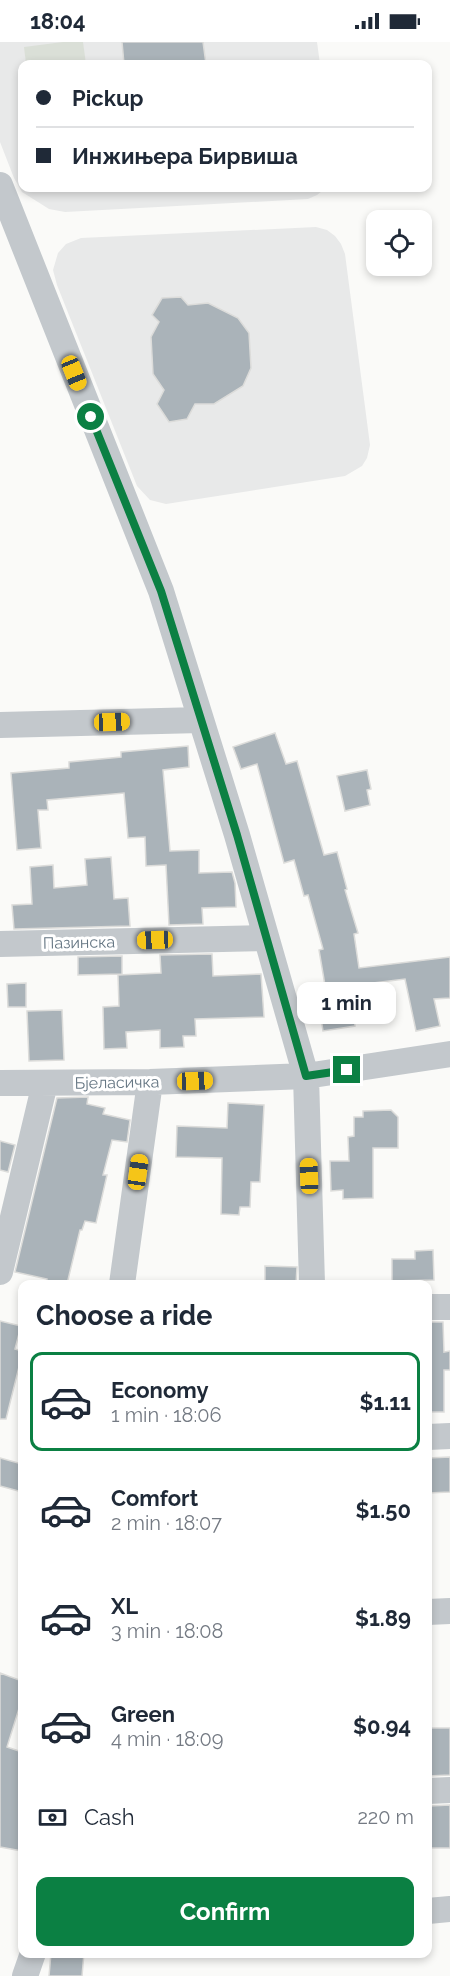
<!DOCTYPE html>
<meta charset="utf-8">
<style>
body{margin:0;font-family:Raleway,sans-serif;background:#f2f2f3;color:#1f2937;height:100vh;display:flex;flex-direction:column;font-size:22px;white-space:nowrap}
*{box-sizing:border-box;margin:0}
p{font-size:20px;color:#747a83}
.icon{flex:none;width:33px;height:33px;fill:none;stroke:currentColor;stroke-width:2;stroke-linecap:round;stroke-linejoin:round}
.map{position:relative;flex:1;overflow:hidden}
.side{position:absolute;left:18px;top:1238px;width:414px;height:678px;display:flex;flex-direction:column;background:#fff;border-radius:12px;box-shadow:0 3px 9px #0003}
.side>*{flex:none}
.guide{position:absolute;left:18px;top:18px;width:414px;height:132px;border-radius:12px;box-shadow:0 3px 9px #0003;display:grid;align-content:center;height:132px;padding:0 18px;background:#fff}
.buttons{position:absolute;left:366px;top:168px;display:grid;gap:12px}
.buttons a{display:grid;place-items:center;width:66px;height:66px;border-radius:12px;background:#fff;box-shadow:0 3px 9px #0003;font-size:30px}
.end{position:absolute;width:27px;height:27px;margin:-14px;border:8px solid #0b8043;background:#fff;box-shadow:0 0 0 3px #fff}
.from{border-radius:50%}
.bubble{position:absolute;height:42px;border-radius:12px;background:#fff;box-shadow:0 3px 9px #0003;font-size:20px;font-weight:700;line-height:42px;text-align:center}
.car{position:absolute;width:18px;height:36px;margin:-18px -9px;border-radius:8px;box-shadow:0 0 4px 2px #0007;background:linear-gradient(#f5c518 24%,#345 0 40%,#f5c518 0 76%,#345 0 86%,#f5c518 0)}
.guide b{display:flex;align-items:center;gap:21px;height:57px;font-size:22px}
.guide b+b{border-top:2px solid #e0e1e3}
.guide i{width:15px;height:15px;background:#1f2937}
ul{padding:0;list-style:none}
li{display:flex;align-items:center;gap:18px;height:99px;margin:0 12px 9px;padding:0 6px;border:3px solid transparent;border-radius:12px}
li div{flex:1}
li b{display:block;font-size:22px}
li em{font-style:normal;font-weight:700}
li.on{border-color:#0b8043}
li>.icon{width:54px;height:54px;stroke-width:1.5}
h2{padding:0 18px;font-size:27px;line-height:72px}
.pay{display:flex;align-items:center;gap:15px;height:66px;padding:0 18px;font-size:22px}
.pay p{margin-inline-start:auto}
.cta{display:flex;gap:12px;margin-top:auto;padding:12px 18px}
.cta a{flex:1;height:69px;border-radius:12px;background:#0b8043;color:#fff;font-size:24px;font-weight:700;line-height:69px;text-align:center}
.status{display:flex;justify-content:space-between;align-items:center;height:42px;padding:0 30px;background:#fff;direction:ltr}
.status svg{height:16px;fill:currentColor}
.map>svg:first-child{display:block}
</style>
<div class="status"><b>18:04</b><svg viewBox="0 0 49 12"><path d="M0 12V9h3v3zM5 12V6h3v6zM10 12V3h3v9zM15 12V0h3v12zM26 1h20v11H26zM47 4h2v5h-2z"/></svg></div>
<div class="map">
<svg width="450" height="1934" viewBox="0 0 450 1934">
<rect width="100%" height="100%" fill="#fafaf8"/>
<path fill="#e8e9e9" d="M0,0h317l3,22h-298v124h304l-9,7 -9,4 -243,13 -16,-3 -27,-17 -8,-14 -14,-36z
M316,185l11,3 8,6 6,8 4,10 25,191 -3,13 -5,8 -17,10 -179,28 -16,-4 -13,-14 -80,-201 -4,-15 5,-17 8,-9 15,-6z"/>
<path fill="#dadfd7" d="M63,0h20l3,22h-60l-2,-17z"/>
<path fill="#aab3b9" stroke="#dcdcda" stroke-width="1.5" d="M122,0h81l3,22h-82z
M181,255l7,8 20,-2 30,15 11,15 2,35 -8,18 -29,18h-19l-8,15 -18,3 -12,-18 7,-14 -11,-16 -2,-37 8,-15 -7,-7 10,-17z
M275,691l11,31 11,-3 27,94 13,-3 10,37 -2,1 13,43 -4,1 5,34 91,-11v41l-16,1 6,27 -24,5 -11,-52 -56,7 6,40 -32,5 -5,-33 9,-1 -8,-47 4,-1 -15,-54 -4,1 -10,-36 -10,3 -27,-99 -16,5 -8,-22z
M188,704l1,21 -26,3 7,81 29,-1v23l33,-1 3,11 1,24 -34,1 1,16 -34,1 -3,-60 -20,1 -1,-29 -17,1 -4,-45 -77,7 1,10h-10l3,38 -24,2 -6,-77 58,-5v-6l52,-5v-5z
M367,728l4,19 -4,1 3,15 -25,6 -8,-35z
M111,815l3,42 14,-1 2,28 -116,3 -2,-24 20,-1 -2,-37 23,-2 1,23 33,-3 -2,-26z
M212,912l1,22 48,-2 3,43 -69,2 1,17h-13l1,11 -24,1v-18l-34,2 1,16 -23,1 -1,-42 16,-1 -1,-31 43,-2 -1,-18z
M122,914v18l-44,1v-18z
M26,941v24h-18l-1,-23z
M62,968l2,50 -35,1 -2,-50z
M88,1055l-1,7 18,4 -2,6 27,6 -3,22 -15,-2 -9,35h4l-11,48 -11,-2 -3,9h-2l-13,54h-21l1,-5 -32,-7 42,-174z
M228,1061l36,2 -4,77h-9l-1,25h-10l-1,8 -18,-1 1,-56 -46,-1 1,-31 50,2z
M391,1068l7,7v31h-25v50l-30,1v-9l-12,1 -1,-30h19l-1,-24 6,-1v-19h9v-6z
M0,1099l15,4 -7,27 -8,-2z
M433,1208l1,30 -42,1v-22h23v-8z
M265,1224l32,1 -1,17 -31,-1z
M0,1279l21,5 -6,23 7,2v4l-16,64h-6z
M428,1280h15l1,30 6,-1v19h-6v42h-16z
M450,1415v35l-22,1v-35z
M0,1416l22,6v28l-22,-6z
M0,1631l22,8v18l-15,48 15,5v99l-22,-4z
M428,1686h22v47l-22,1z
M450,1763v43h-22l1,-42z
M51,1911h33l-2,23h-33z"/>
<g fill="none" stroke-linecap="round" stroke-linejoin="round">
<path stroke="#c3c8cc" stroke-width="26" d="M0,143l161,406 76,244 69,241 6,208
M0,683l201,-5
M0,902l266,-6
M0,1041l150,-1 156,-6 144,-22
M0,1230l45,-189
M122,1242l28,-202
M428,1265h22
M428,1395l22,-1
M428,1570l22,-1
M428,1749l22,-1
M428,1869l22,-2
M25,1934l8,-23"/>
</g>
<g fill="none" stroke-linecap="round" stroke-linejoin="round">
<path stroke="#0b8043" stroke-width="8" d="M91,375l70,174 76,244 69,241 41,-6"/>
</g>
<g text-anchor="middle" stroke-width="6" stroke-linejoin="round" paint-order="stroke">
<g font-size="16" fill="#657683" stroke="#fff">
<text transform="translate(79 900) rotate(-1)" y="6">Пазинска</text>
<text transform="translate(117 1040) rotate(-1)" y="6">Бјеласичка</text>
</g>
</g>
</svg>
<div class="buttons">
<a><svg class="icon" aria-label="locate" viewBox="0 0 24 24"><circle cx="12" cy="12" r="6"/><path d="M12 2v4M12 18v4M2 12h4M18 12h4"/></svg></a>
</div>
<i class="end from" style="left:91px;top:375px"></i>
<i class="end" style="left:347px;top:1028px"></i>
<div class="bubble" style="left:297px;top:940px;width:99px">1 min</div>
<i class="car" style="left:74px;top:331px;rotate:158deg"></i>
<i class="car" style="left:112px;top:680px;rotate:88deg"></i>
<i class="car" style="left:155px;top:898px;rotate:268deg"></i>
<i class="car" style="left:195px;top:1039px;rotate:88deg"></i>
<i class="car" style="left:138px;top:1130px;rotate:8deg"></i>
<i class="car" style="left:309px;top:1134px;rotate:358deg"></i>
<div class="guide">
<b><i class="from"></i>Pickup</b>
<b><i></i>Инжињера Бирвиша</b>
</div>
<section class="side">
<h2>Choose a ride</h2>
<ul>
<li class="on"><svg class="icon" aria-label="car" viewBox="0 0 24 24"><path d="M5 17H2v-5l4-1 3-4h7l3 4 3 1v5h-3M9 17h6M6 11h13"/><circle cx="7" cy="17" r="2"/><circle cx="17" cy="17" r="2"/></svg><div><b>Economy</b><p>1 min · 18:06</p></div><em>$1.11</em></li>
<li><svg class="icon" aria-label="car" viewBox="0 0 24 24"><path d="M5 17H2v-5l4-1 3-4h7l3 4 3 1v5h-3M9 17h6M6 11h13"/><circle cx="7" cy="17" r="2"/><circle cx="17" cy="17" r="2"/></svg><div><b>Comfort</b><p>2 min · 18:07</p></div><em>$1.50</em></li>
<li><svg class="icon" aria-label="car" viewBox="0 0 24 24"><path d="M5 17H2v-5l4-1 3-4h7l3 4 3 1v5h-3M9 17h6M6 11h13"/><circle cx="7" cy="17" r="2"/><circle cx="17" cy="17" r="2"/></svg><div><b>XL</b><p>3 min · 18:08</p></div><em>$1.89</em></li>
<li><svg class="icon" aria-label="car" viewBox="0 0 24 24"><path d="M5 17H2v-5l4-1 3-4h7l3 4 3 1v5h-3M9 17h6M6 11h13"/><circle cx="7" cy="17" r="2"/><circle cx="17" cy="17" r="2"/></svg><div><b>Green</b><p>4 min · 18:09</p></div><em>$0.94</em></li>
</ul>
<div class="pay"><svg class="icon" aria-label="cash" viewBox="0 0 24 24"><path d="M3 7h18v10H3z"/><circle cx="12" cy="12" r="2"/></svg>Cash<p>220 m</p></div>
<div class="cta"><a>Confirm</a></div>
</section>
</div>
